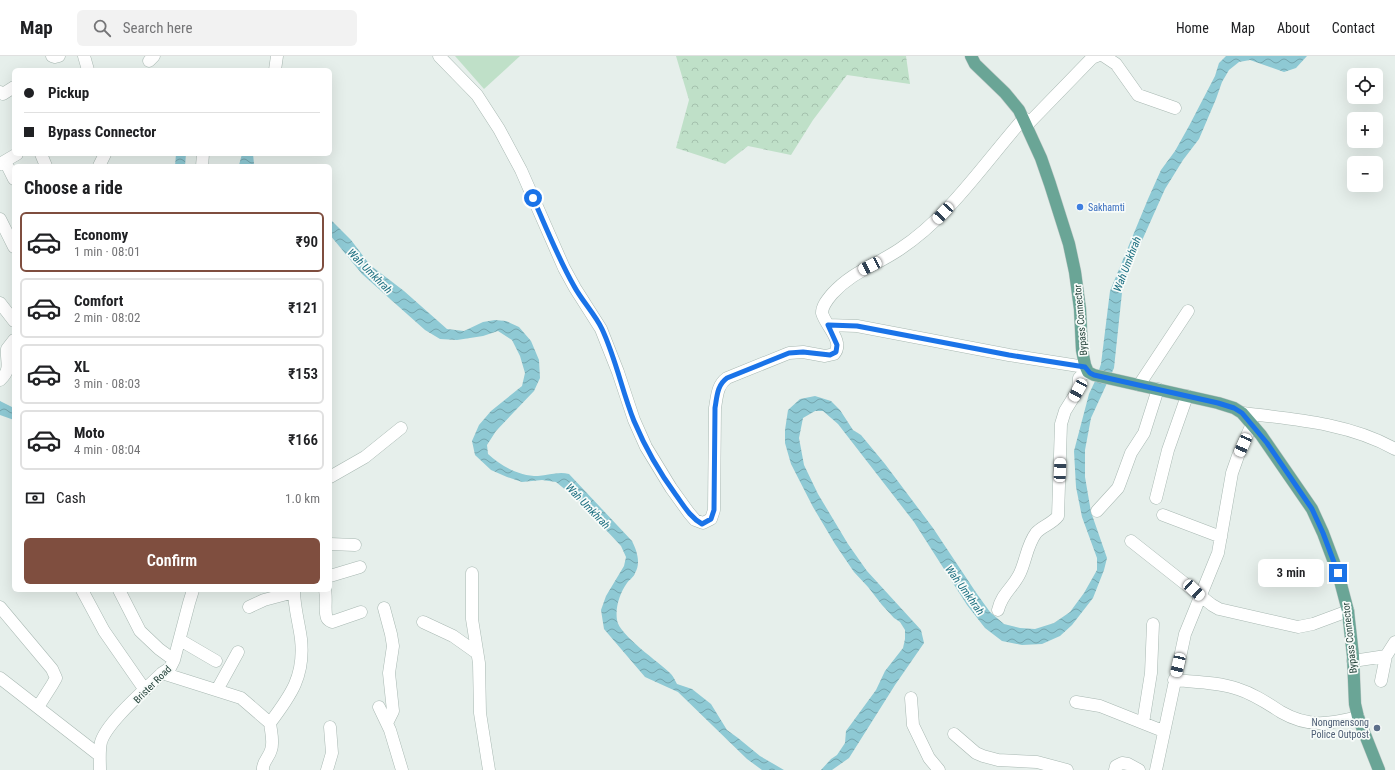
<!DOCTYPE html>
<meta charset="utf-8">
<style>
body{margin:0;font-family:"Roboto Condensed",sans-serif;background:#f2f2f2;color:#202124;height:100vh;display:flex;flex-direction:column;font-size:15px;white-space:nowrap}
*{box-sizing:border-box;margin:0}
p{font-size:13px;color:#757577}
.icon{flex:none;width:22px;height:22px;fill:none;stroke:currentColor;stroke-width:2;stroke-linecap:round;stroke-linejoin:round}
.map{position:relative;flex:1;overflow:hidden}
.panel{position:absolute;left:12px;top:108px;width:320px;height:428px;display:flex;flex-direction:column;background:#fff;border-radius:6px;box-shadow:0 4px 16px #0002}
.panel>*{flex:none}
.banner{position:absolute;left:12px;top:12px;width:320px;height:88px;border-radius:6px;box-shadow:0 4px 16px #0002;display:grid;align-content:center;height:88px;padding:0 12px;background:#fff}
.controls{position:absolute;left:1347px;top:12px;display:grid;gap:8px}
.controls a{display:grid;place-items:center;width:36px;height:36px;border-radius:6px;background:#fff;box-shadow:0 4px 16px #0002;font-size:20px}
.end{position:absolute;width:18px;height:18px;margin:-9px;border:5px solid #1a73e8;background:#fff;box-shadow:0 0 0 2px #fff}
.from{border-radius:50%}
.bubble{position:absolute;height:28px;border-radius:6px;background:#fff;box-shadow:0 4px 16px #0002;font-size:13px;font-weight:600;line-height:28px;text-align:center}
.car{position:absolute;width:12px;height:24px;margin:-12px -6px;border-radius:5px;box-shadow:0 0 3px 1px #0007;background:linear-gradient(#fff 24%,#345 0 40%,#fff 0 76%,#345 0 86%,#fff 0)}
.banner b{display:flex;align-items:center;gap:14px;height:38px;font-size:15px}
.banner b+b{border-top:1px solid #e0e0e0}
.banner i{width:10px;height:10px;background:#202124}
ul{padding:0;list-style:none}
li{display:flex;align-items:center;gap:12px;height:60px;margin:0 8px 6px;padding:0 4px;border:2px solid #e0e0e0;border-radius:6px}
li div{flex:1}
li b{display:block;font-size:15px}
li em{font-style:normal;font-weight:600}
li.current{border-color:#7f4e3f}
li>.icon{width:36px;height:36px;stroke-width:1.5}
h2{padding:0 12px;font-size:18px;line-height:48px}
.pay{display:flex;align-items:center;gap:10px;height:44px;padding:0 12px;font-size:15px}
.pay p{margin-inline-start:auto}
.primary-button{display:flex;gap:8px;margin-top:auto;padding:8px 12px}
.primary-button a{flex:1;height:46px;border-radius:6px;background:#7f4e3f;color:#fff;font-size:16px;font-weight:600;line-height:46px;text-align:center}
header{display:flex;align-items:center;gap:24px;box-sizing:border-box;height:56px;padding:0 20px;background:#fff;border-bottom:1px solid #e0e0e0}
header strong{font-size:19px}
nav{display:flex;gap:22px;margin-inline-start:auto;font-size:14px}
.search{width:280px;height:36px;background:#f2f2f2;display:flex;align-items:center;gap:10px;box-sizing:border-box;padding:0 14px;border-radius:6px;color:#757577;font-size:15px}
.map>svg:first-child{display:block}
</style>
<header>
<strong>Map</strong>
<div class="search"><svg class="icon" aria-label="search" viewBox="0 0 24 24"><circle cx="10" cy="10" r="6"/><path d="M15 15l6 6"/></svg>Search here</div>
<nav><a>Home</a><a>Map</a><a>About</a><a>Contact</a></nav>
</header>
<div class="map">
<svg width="1395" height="714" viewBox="0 0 1395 714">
<defs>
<pattern id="forest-crowns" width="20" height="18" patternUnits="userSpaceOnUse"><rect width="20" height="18" fill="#bfe0c8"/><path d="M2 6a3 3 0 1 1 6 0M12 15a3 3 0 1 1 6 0" fill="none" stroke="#a4c1ad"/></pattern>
<pattern id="water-waves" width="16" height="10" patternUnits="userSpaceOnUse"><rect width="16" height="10" fill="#8ec9d4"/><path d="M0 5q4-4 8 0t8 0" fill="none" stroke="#74a5ad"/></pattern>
</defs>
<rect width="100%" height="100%" fill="#e6efeb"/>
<path fill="url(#forest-crowns)" d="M676,0h230l4,28 -63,-9 -34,45 -22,35 -43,-9 -23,18 -49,-16 13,-48z"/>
<path fill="#bfe0c8" d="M455,0h65l-36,33z"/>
<path fill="url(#water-waves)" d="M1226,0h81l-11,12 -12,4 -34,-12 -11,2 -10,8 -7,12 -6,17 -17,40 -16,21 -18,29 -42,94 -9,85 -23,50 -6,32v27l6,35 16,46 -3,12 -11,28 -21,27 -12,11 -18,8 -20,1 -20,-4 -17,-13 -18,-23 -53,-83 -76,-98 -15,-13h-8l-12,7 -4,20 5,27 14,29 30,50 19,27 54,59 3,13 -29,42 -46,73 -17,12h-11l10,-11 6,-4 8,-12 1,-12 30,-41 9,-19 18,-23 2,-9v-9l-5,-8 -6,-4 -12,-13 -14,-18 -14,-15 -19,-28 -22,-37 -22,-43 -6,-21v-13l3,-20 12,-11 15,-3 16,5 9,9 13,20 8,5 24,29 48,64 44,66 13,18 14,12 16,4 15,1 19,-6 16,-11 14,-19 13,-23v-12l-15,-41 -6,-30 -2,-36 15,-57 7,-15 5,-15 9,-73 38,-92 13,-29 14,-19 14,-25 26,-50 4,-13z
M176,98h10l-1,12h-10z
M242,98h11l1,10 1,2h-15l-1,-1z
M330,163l21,21 19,25 34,26 43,38 17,2 19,-9 12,-2 11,1 13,6 12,14 8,19 1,18 -6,13 -38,40 -9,14 1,9c13,12 31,22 50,22 11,-1 21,-5 31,-2l63,67c5,10 9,22 3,32 -1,4 -5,6 -8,10 -7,10 -12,24 -10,37 2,15 42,42 54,54 3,3 4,7 6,10l15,5 19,15 16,26 11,8 22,18 24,14h-22l-15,-11 -69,-67 -33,-15 -41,-48 -3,-19 5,-14 18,-30 2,-9 -5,-11 -43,-46 -22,-18 -14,-2 -20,2 -15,-5 -16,-7 -16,-15 -3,-14 7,-16 12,-14 31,-25 3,-13 -5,-17 -8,-16 -14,-9 -15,5 -26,4 -17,-1 -15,-9 -63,-56 -32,-39z
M0,345l14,7v12l-14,-5z"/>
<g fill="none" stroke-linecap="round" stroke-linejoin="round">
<g stroke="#a8b8b2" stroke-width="13">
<path id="minor" d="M52,0l3,1 4,-1
M84,0l4,14
M439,0l38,39 22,34 22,41 43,98 11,20 26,41 17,43 16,48 12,27 25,41 18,25 6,7 8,3 8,-4 3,-9 1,-102c2,-11 2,-23 12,-30l62,-25 14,-1 22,4 9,-2c11,-12 -9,-29 -12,-41 0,-7 5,-13 10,-19 21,-23 43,-28 68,-45 49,-32 85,-87 124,-131
M1104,0l12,8 22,31 37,13
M149,5l5,-5
M275,14l2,-14
M0,36l3,2 11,-7
M1027,69l65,-67 5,-2
M41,98l5,12
M5,105l9,18
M0,108l17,-10
M99,110l6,-12
M202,110l1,-12
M0,163l14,28
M0,247l14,18
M828,269l29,1 152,29 76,12
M0,324c12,-11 6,-17 7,-31l7,-9
M1139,329l49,-74
M1242,357c51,6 107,10 153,36
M330,421l35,-20 36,-29
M1156,442l12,-48 19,-54
M1097,455l21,-23 2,-5 11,-30 13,-20 14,-44
M1163,459l58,22
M1131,485l81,64 7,4 79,18 15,-3 35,-13
M330,488l25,1
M472,517v46l7,44 1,50 9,57
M330,520l30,-9
M82,534l22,41 41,59
M119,534l21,41 19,18 15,11
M325,534c2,8 -1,22 2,28 1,2 3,3 5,4l29,-10
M0,551l52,62 4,9 -4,7 -14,22
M249,551l15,-7 30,-8
M384,552l7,26 2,12 -4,27 4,38 -6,12
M998,554c4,-17 15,-22 22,-37 6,-13 7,-28 16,-40 6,-7 16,-9 22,-17l3,-92 4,-13 13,-21 1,-12 4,-4 5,-2
M423,566l30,14 24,17
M180,584l36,21
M1353,605l33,-5
M162,617l79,25 29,25c1,9 4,19 1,27 -2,8 -9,12 -8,20
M0,622l99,77
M1174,624c21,2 44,2 64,9 16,5 29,14 43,23 28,16 48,12 77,5
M1381,625l5,-25 9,-14
M217,634l21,-38
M911,642l2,27 16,33 10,12
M1076,646l24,4 63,25
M379,651l11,23 12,40
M270,667c21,-28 35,-47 31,-84 -2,-16 -7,-32 -7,-49
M1143,667l8,-50 2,-49
M954,678l22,19 7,3 15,4 39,2 30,8
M100,714c0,-9 -1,-19 1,-28 6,-20 45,-53 61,-69l8,-5 4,-8 15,-57 4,-13
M327,714l5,-17 -2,-26
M1115,714l1,-4 6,-3 6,1 11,6
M1156,714l29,-136 33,-81 14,-80 6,-17 14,-32"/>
</g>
<g stroke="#c2cac8" stroke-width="13">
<path id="major" d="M971,0l4,8 30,29 14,17 22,48 9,26 19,60 6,28 5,37 2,41 3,15 3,7 6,3 124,28 16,5 8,5 19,22 51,74 11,24 15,40 10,38 5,45 2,48 3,13 21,53"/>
</g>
<use href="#minor" stroke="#fff" stroke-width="12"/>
<use href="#major" stroke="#6aa596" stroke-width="12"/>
</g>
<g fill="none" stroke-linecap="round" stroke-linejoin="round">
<path stroke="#1a73e8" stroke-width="5" d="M533,142c13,29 25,60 41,88 8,15 21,28 28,43 14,30 20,62 32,92 11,26 25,51 42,74 8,11 14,22 26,29l9,-5 3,-9 1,-102c2,-11 2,-23 12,-30l62,-25 14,-1 27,3 6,-3 1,-7 -9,-20 29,1 152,29 76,12 5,6 4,2 124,28 16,5 8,5 25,30 45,66 11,24 15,40"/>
</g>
<circle fill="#3f7fe0" stroke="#f7fbf9" stroke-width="1.5" cx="1080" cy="151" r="4"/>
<circle fill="#5c6f8a" stroke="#f7fbf9" stroke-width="1.5" cx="1377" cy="672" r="4"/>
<g text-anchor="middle" stroke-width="3.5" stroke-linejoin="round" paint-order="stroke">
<g font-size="10" fill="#366cbe" stroke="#f7fbf9" text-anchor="start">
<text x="1088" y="155">Sakhamti</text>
</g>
<g font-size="10" fill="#24423a" stroke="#f7fbf9">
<text transform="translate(1080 264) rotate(-95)" y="4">Bypass Connector</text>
<text transform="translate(1349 582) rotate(-96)" y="4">Bypass Connector</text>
<text transform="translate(152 628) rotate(-45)" y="4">Brister Road</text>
</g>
<g font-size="10" fill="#4e5e75" stroke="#f7fbf9" text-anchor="end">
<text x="1369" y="670">Nongmensong<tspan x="1369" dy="12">Police Outpost</tspan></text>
</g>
<g font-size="11" font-style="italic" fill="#1c6f80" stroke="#f7fbf9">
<text transform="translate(1127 208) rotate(-69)" y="4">Wah Umkhrah</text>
<text transform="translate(370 215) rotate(45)" y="4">Wah Umkhrah</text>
<text transform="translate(588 450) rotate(46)" y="4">Wah Umkhrah</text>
<text transform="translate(965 534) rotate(54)" y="4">Wah Umkhrah</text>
</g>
</g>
</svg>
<div class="controls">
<a><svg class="icon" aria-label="locate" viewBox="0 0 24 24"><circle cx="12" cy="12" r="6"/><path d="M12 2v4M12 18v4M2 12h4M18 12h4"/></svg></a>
<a>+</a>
<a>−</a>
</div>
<i class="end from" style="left:533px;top:142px"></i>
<i class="end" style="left:1338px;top:517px"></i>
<div class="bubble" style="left:1258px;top:503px;width:66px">3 min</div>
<i class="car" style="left:943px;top:157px;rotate:223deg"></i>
<i class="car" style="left:870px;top:210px;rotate:243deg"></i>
<i class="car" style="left:1078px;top:334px;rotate:209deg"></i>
<i class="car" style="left:1243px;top:389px;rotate:204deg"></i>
<i class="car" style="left:1060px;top:414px;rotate:2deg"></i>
<i class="car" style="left:1194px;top:534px;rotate:133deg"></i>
<i class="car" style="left:1178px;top:609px;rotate:193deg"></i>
<div class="banner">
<b><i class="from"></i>Pickup</b>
<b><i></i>Bypass Connector</b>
</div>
<section class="panel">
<h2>Choose a ride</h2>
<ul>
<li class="current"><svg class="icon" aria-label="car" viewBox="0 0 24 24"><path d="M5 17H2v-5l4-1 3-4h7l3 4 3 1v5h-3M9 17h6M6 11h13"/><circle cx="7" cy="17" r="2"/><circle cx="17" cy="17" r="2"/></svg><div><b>Economy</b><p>1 min · 08:01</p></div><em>₹90</em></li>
<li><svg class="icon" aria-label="car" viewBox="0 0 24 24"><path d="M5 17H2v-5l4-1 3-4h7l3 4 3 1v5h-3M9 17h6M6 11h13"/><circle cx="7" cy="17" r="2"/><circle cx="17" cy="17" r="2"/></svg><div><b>Comfort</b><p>2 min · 08:02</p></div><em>₹121</em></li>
<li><svg class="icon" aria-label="car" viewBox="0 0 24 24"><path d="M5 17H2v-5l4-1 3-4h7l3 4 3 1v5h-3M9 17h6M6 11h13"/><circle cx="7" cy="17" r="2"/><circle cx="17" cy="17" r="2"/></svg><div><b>XL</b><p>3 min · 08:03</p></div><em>₹153</em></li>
<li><svg class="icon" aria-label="car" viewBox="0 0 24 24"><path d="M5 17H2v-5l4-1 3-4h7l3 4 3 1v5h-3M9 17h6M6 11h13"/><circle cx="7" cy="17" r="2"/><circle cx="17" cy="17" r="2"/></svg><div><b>Moto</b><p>4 min · 08:04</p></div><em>₹166</em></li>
</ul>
<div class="pay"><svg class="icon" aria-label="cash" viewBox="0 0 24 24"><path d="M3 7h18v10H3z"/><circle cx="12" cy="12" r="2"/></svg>Cash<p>1.0 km</p></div>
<div class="primary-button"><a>Confirm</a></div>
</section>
</div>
